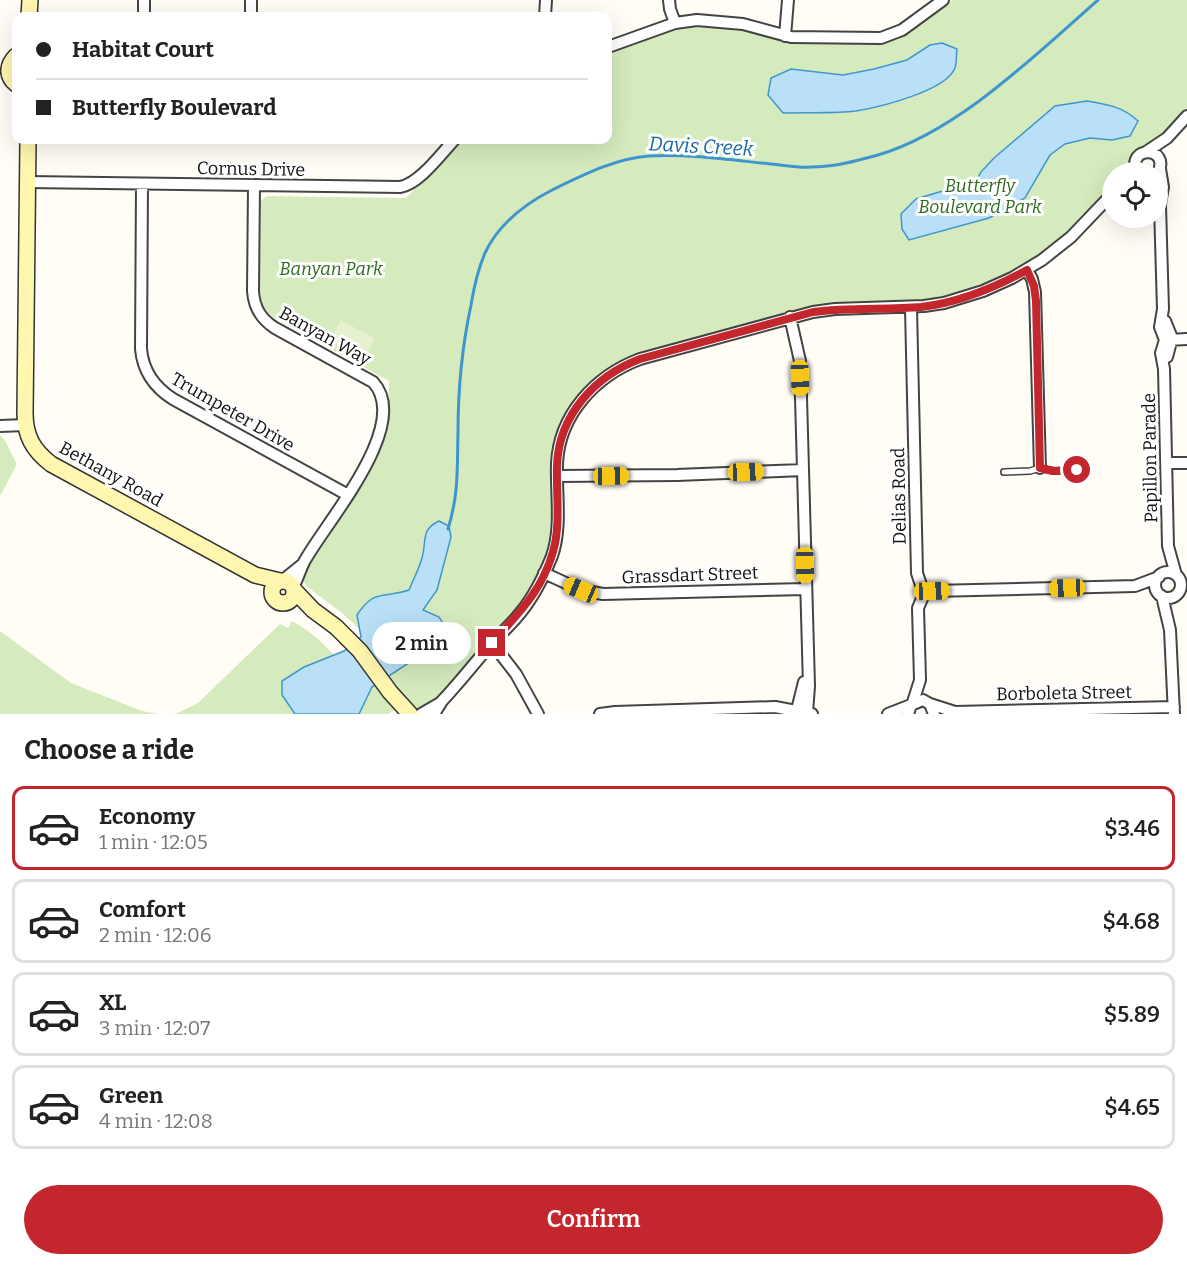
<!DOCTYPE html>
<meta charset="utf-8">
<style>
body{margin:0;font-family:Bitter,serif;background:#f6f6f6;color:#222;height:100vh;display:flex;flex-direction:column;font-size:22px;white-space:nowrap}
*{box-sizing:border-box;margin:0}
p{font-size:20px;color:#767676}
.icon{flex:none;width:33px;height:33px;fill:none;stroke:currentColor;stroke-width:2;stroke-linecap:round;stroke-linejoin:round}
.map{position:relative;height:714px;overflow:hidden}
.details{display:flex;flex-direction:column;background:#fff;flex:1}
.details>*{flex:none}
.guide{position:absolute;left:12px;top:12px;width:600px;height:132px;border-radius:12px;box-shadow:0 6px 24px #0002;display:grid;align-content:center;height:132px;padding:0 24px;background:#fff}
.tools{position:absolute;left:1102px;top:162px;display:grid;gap:12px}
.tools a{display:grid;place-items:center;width:66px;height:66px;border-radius:50%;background:#fff;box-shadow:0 6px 24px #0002;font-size:30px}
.end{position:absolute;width:27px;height:27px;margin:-14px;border:8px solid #c4262e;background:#fff;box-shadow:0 0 0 3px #fff}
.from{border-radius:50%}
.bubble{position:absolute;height:42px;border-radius:21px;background:#fff;box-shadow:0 6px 24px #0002;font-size:20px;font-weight:600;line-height:42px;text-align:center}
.car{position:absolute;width:18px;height:36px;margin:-18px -9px;border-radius:8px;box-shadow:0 0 4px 2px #0007;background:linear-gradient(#f5c518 24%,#345 0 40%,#f5c518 0 76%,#345 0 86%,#f5c518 0)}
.guide b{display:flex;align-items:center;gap:21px;height:57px;font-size:22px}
.guide b+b{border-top:2px solid #e0e0e0}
.guide i{width:15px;height:15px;background:#222}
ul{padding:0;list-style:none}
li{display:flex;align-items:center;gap:18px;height:84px;margin:0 12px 9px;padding:0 12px;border:3px solid #e0e0e0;border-radius:12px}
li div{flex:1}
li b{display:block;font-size:22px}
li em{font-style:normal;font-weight:600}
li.on{border-color:#c4262e}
li>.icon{width:54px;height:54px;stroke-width:1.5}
h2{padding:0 24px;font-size:27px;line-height:72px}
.primary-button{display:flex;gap:12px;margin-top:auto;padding:12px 24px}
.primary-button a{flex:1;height:69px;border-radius:36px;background:#c4262e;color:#fff;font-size:24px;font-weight:600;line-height:69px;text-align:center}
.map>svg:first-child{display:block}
</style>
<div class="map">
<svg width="1187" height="714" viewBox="0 0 1187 714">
<rect width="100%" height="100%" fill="#fffdf5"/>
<path fill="#d5ebbd" d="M952,0h235v108l-27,30 -29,22 -5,12h-13v14c-17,17 -33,36 -52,52 -41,35 -92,58 -146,64 -36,4 -73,0 -110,6l-164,44c-49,17 -86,58 -89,111 -3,34 3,66 -8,100 -14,39 -47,62 -71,94 -13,17 -33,48 -56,51l-14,-6 -14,12h-214l23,-11 82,-79 8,4 4,-7c25,13 43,35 61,55l13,-41 -25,-23 -35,-26 -3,-6 6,-15 38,-55 36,-67 5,-16 1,-46 -115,-63c-9,-7 -13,-15 -14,-27l1,-90 5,-5 140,2 56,-58h146v-87l79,-27 47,2 56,14 93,1 19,-7z
M0,435c8,7 11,20 17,29l-17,32z
M0,631l71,52 71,28 17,3h-159z"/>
<path fill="#e6f2cf" d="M341,320l34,19 -10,19 -35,-18z"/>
<path fill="#b9e0f7" stroke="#3f96cf" stroke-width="1.5" d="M942,43l15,6c-1,6 0,13 -2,19 -9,23 -75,39 -99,43 -23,3 -49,1 -73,2l-15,-18 3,-17 20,-9 52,6 31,-6 33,-9 23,-15z
M1087,101c19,3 37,6 51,20l-8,15 -18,4 -22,-2 -25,6 -15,11 -25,43 -36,20 -80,22 -7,-11 -1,-15 15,-15 60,-18 5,-9 13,-14 61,-52z
M439,521l10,5 2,11 -14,53 -14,20 16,7 7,11 -16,21 -58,38 -13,27h-64l-13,-19v-14l22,-14 40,-16 17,-14 -4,-22c18,-27 25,-16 52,-25 4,-10 10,-21 13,-32 5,-17 -2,-28 17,-37z"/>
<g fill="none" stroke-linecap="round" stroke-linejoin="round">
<path stroke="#3f96cf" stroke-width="3" d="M448,529c11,-36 9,-60 10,-97 0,-43 4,-85 13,-127 3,-18 7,-36 14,-52 13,-28 40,-49 67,-63 29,-14 64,-32 97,-34 40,-2 82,4 122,8 13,1 27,4 40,3 23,0 45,-6 67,-12 81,-24 157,-100 220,-155"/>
<g stroke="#444" stroke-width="8">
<path id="lane" d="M1004,472l26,-1 10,-3 14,3 23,-1"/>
</g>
<g stroke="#444" stroke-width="14">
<path id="street" d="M669,0l1,9 5,14
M144,16v-16
M251,16v-16
M545,16l1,-16
M785,36l3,-36
M608,47l67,-24 22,-3 46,4 48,13 90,1 21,-8 41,-30
M1146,152l21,-14 20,-22
M1160,169l3,18 -3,17
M1137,172c-11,-27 34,-26 21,1
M27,182l373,5c19,-3 41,-33 54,-47
M142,184l-1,165c2,22 13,38 32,50l175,96
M254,186l-1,105c1,17 8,28 22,37l98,54c40,43 -48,141 -69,180 -4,8 -7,18 -11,26
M1158,197l2,9 3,103 -3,18 5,13 -4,13 3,16 4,177 8,29
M1027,270l5,9 3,13 5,176
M911,308l6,265 7,21 -6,14 2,72 -7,22
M790,317l10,44 9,325 -2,27
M1165,321l7,17 -5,19
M1168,340l19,-1
M0,426l25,-1
M1166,463h21
M557,476l120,-1 126,-5
M1155 585a13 13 0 1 1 26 0a13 13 0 1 1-26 0Z
M544,573l37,17 22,4 202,-5
M282,581l21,-17
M924,594l8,-3 203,-5 24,-9
M1162,596l8,34 4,84
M492,643l24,31 22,40
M930,704l25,8 219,-5
M797,710l7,-28
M421,714l19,-11
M434,714l8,-13c17,-18 32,-37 48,-56 10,-11 22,-21 31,-33 14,-17 23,-36 31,-56 10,-29 4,-62 5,-92 2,-49 38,-88 83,-105l173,-47 22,-3 89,-3 20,-3 39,-12 29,-13 30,-18 29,-23 42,-44
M600,714l15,-2 160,-5 37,7
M888,714l23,-9
M908,714l3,-9 12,-5 7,4 4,10"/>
</g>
<g stroke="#333" stroke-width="18">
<path id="secondary" d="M29,16l1,-16
M16,56c-9,9 -10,20 0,28
M28,140l-3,273c0,23 8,37 26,51l204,111 25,6
M272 592a11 11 0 1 1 22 0a11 11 0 1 1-22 0Z
M294,590l19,20 23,17 24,24 30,41 20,22"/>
</g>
<use href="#lane" stroke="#fff" stroke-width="5"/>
<use href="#street" stroke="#fff" stroke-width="10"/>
<use href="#secondary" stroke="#fff6b0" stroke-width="15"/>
</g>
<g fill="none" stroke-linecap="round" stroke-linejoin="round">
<path stroke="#c4262e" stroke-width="8" d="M492,643c26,-30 49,-50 61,-91 8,-28 3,-58 4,-87 2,-50 38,-89 83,-106l173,-47c36,-5 72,-2 108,-5 37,-4 73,-19 106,-37l7,16 2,15 4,167 13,3 24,-1"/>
</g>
<g text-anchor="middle" stroke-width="6" stroke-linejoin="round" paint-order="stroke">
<g font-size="18" fill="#111" stroke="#fff">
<text transform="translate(251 169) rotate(1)" y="6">Cornus Drive</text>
<text transform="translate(325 336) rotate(29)" y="6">Banyan Way</text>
<text transform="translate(233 412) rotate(30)" y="6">Trumpeter Drive</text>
<text transform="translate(1150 458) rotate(-91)" y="6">Papillon Parade</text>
<text transform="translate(111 474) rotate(29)" y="6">Bethany Road</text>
<text transform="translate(899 496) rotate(-91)" y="6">Delias Road</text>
<text transform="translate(690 575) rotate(-2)" y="6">Grassdart Street</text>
<text transform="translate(1064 693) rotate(-1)" y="6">Borboleta Street</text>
</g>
<g font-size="18" font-style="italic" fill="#2f6b1f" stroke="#fff">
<text x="980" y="192">Butterfly<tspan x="980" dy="21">Boulevard Park</tspan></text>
<text x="331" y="275">Banyan Park</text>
</g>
<g font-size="20" font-style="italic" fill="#1768a6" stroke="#fff">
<text transform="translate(701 146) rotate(3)" y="7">Davis Creek</text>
</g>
</g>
</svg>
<div class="tools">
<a><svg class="icon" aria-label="locate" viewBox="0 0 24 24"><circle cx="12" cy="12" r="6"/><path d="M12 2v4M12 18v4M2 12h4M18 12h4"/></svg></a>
</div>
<i class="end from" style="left:1077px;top:470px"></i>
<i class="end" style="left:492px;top:643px"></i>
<div class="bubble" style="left:372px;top:622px;width:99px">2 min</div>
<i class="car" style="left:800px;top:378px;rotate:178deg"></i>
<i class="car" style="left:746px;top:472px;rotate:88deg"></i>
<i class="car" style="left:611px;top:476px;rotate:89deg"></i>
<i class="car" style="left:805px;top:565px;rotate:179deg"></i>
<i class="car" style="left:1067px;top:588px;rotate:268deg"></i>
<i class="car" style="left:581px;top:590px;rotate:293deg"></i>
<i class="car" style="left:932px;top:591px;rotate:88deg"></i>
<div class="guide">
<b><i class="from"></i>Habitat Court</b>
<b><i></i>Butterfly Boulevard</b>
</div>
</div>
<section class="details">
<h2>Choose a ride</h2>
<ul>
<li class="on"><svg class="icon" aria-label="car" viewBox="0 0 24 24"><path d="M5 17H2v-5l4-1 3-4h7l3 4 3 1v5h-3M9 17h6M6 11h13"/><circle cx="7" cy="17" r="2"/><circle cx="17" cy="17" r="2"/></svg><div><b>Economy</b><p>1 min · 12:05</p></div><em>$3.46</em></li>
<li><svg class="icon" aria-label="car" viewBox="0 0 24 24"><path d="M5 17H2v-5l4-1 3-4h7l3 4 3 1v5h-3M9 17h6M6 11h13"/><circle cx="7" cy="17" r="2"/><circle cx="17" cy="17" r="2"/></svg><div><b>Comfort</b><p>2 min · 12:06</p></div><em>$4.68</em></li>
<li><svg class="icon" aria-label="car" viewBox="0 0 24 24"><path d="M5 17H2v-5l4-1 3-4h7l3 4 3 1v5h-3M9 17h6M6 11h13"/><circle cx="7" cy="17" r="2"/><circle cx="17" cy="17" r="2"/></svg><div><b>XL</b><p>3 min · 12:07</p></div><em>$5.89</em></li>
<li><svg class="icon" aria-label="car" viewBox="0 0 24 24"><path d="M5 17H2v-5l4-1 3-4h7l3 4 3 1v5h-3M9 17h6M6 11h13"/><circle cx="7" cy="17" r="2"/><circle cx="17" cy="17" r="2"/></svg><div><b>Green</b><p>4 min · 12:08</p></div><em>$4.65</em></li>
</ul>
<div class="primary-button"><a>Confirm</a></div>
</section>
